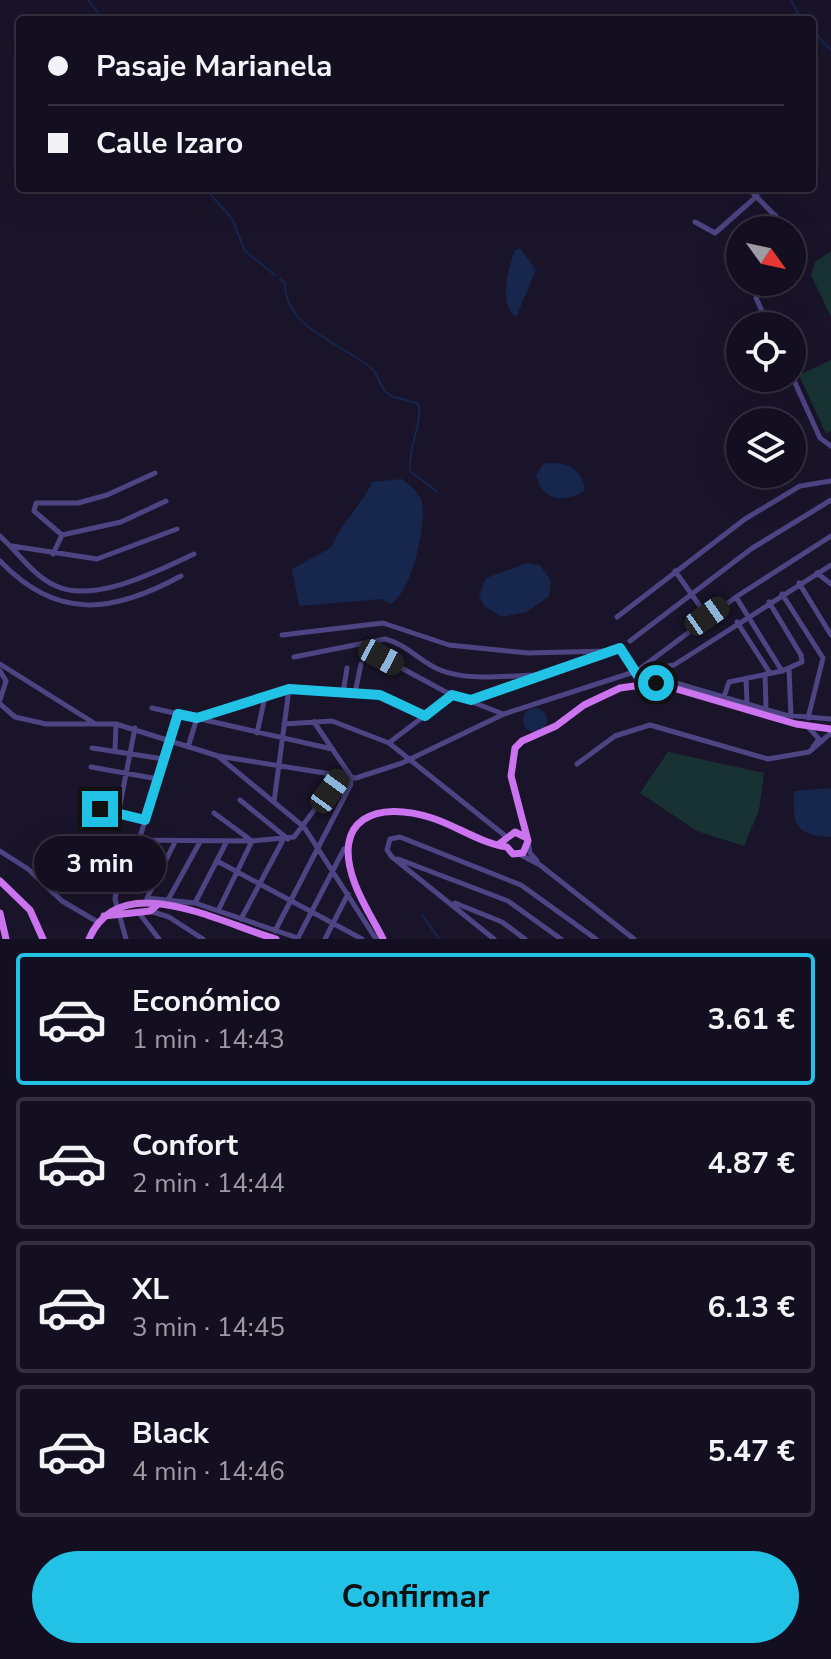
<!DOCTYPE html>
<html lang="es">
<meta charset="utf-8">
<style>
body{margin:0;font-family:"Nunito Sans",sans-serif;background:#1d1829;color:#f1f3f6;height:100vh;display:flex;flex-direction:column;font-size:30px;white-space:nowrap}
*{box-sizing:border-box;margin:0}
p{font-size:26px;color:#9d9ca5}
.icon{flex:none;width:44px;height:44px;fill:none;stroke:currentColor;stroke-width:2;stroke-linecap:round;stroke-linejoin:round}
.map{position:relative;height:939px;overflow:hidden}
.sheet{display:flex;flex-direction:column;background:#140f20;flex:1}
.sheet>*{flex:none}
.guide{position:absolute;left:16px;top:16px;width:800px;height:176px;border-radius:8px;box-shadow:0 8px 32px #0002,0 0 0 2px #332f3e;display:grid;align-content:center;height:176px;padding:0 32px;background:#140f20}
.needle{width:52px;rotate:123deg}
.controls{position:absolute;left:726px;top:216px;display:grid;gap:16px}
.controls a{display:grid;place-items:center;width:80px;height:80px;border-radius:50%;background:#140f20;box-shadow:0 8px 32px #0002,0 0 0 2px #332f3e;font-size:40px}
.end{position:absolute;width:36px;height:36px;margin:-18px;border:10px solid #22c1e6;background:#111;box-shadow:0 0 0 4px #111}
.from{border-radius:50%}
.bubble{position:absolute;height:56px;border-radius:28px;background:#140f20;box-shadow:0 8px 32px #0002,0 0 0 2px #332f3e;font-size:26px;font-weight:700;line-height:56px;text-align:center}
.car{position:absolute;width:24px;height:48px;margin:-24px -12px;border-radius:10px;box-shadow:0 0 6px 2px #0007;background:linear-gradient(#222 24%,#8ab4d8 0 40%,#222 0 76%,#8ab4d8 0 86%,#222 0)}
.guide b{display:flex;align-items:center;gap:28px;height:76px;font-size:30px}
.guide b+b{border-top:2px solid #332f3e}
.guide i{width:20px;height:20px;background:#f1f3f6}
ul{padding:14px 0 0;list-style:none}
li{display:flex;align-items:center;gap:24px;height:132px;margin:0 16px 12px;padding:0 16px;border:4px solid #332f3e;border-radius:8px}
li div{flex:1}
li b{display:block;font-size:30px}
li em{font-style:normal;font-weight:700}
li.on{border-color:#22c1e6}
li>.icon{width:72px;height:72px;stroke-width:1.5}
.action{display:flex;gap:16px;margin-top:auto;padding:16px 32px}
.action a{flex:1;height:92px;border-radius:48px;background:#22c1e6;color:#111;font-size:32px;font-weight:700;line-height:92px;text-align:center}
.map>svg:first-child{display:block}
</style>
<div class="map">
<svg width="831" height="939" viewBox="0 0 831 939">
<rect width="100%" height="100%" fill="#1a142a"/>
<path fill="#183233" d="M831,251v66l-20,-42 4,-13z
M831,360v71l-5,3 -27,-59z
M668,752l96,21 -5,37 -15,36 -47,-15 -57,-38z"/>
<path fill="#16264c" d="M520,248l16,22 -20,47c-19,-14 -7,-49 -1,-67z
M544,463c24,0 33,2 41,24l-2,5c-22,11 -40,9 -47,-17z
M402,479c8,7 18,13 20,24 4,24 -10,88 -31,101l-10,-5 -82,7 -7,-37 40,-22c4,-17 31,-44 40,-65z
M527,563l13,2 11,16 -2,15 -22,16 -25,5 -18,-11 -5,-11 7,-17z
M523 720a12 12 0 1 1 24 0a12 12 0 1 1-24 0Z
M831,788v49c-38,-2 -38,-13 -37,-46z"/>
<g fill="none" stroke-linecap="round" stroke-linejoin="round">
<path stroke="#16264c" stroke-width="2" d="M88,0l16,20
M791,0l10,20
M812,30l19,20
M205,188l27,31 13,32 30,24
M280,279l5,4c-1,45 58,61 86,85 8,7 9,20 17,26 8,6 21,5 30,10 6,16 -11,46 -8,67l26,20
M422,915l17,24"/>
<path stroke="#4d4583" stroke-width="5" d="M748,188l41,42
M695,222l20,11 42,-37
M758,230l17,-15
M792,233l9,12 -3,13 -6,7
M766,282l-6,4 -4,12 13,28
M792,376l28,62 11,8
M62,535l-28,-24 2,-8h42l29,-8 48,-22
M0,536c18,16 33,40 56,50 39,18 103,-16 138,-32
M12,546l85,13 80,-30
M53,554l9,-19 59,-13 45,-21
M0,561c57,60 113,52 181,15
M675,571l32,45
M817,573l14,11
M799,583l32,52
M782,594l41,64 -15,60
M736,597l46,74
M617,617l128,-98 55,-33 31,-5
M737,622l33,51
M282,635l101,-12 66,22 79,8 80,-2
M630,641l121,-92 80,-49
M294,657l91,-18c22,5 35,23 55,31 30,12 70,5 102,5
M381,657l63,34 59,23
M0,664l94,59
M789,669l2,47
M0,671l6,10 -6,19
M638,671l36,-6 157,-100
M642,673l143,42 46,4
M765,674l1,34
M746,678l1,25
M343,693l4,-25
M355,693l6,-29
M724,697l5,-15 53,-11 20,-9 -1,-7 -32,-53
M471,700l149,-52 22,34
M0,704l15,13 31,7h70l102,32 138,22 46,-15 102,-49 133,-43 99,-74 95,-61
M152,708l180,41
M314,722l36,53
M284,724l48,-3 57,22 119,95
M809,728l10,11 -6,8
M257,733l8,-36
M390,742l62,-47
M188,747l9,-29 92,-29 91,6 45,21
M92,748l72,11
M115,750l1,-26
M219,757l85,70 72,112
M577,764l38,-28 35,-11 118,34 41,-7 22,-19
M91,767l67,12
M104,796l-2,15 43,9
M240,800l48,39
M274,802l15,-113
M214,813l38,28 -34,70
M118,815l17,-87
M118,840l134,1 42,-4 48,-64
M139,840l39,-126
M528,842l2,11 7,8
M0,851l28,18 34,32 34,20
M521,855l19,10 94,74
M398,859l110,42 53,38
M217,861l145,78
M147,898l48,5 103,35 46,-89 4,-2
M147,898l28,-56
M169,898l31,-56
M195,903l32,-62
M455,903l47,19 23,17
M150,911l19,6 34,22
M139,913l20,26
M241,919l42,-79
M275,931l76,-147 -1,-9
M126,939l-11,-40 12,-59
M325,939l23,-45
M494,939l-102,-82 -5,-7 3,-11 10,-2 121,48 75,54"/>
<path stroke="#cc74ef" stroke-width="7" d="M499,844l16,-12 12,6
M0,881l30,29 13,29
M0,913l6,26
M104,916l46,-5 7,-6
M89,939c31,-73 133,-15 187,0
M383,939c-9,-18 -21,-36 -28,-55 -25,-66 22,-84 77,-66 25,8 48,25 75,29l6,7 10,-1 5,-12 -17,-65 4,-28 7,-7 34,-15 28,-21 36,-17 36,-5 140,41 35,5"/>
</g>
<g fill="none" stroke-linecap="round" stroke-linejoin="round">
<path stroke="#22c1e6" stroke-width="10" d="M100,809l45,11 33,-106 19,4 92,-29 91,6 45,21 27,-21 19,5 149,-52 22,34 14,1"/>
</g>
</svg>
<div class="controls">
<a><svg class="needle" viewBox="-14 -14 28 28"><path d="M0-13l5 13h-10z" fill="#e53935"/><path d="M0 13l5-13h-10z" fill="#9d9ca5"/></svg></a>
<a><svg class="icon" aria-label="locate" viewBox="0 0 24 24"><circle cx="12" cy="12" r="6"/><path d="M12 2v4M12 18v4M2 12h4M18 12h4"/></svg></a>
<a><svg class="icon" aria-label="layers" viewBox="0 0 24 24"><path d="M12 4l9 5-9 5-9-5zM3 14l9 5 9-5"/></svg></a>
</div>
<i class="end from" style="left:656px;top:683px"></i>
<i class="end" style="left:100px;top:809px"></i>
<div class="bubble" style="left:34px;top:836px;width:132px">3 min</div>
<i class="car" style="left:707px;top:616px;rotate:55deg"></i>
<i class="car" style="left:381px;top:657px;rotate:118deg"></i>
<i class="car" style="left:330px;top:791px;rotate:36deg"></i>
<div class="guide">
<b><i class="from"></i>Pasaje Marianela</b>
<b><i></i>Calle Izaro</b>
</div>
</div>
<section class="sheet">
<ul>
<li class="on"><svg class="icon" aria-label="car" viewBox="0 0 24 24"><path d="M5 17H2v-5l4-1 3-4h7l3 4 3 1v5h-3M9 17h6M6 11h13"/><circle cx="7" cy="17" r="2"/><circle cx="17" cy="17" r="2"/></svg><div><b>Económico</b><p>1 min · 14:43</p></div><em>3.61 €</em></li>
<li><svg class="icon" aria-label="car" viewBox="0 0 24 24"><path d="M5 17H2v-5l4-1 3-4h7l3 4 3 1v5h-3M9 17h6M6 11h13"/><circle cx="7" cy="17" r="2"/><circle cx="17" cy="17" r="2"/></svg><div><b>Confort</b><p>2 min · 14:44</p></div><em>4.87 €</em></li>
<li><svg class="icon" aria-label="car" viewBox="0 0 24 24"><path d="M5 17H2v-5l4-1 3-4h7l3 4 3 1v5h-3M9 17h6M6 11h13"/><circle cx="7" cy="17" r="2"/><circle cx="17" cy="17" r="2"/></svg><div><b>XL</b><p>3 min · 14:45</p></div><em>6.13 €</em></li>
<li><svg class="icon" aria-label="car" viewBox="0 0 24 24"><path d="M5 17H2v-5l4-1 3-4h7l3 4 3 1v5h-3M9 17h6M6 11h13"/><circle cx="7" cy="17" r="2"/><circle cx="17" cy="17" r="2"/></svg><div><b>Black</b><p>4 min · 14:46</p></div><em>5.47 €</em></li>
</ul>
<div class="action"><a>Confirmar</a></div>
</section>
